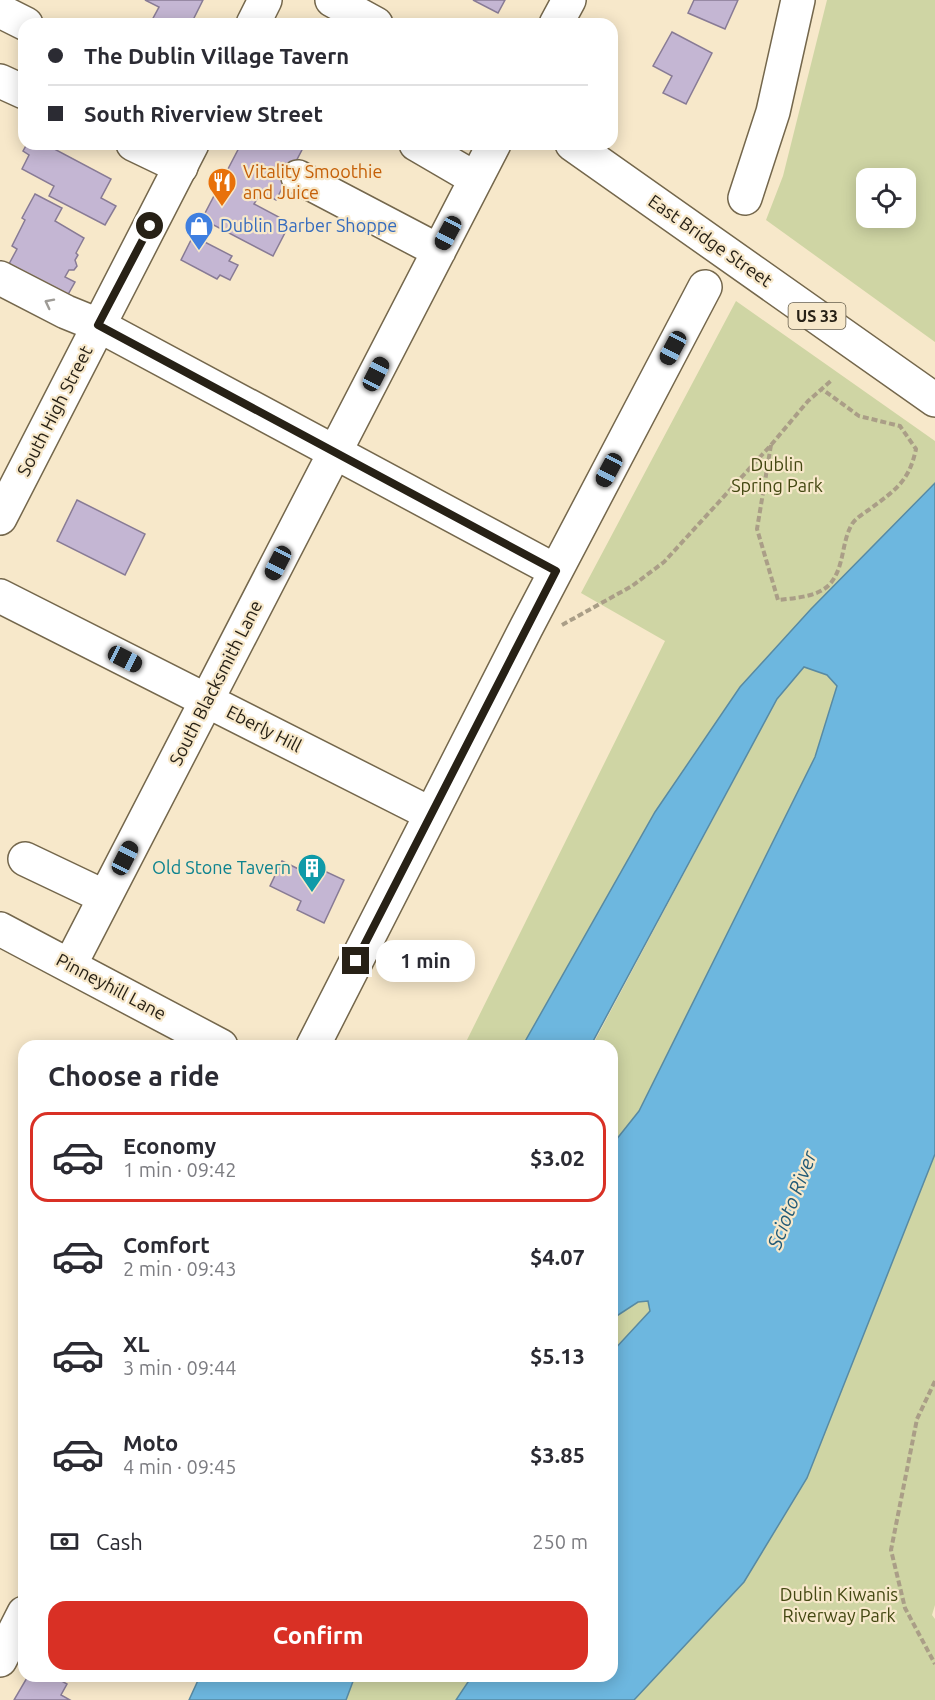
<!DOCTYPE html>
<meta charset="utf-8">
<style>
body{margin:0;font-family:Ubuntu,sans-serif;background:#f2f2f3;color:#2b2b33;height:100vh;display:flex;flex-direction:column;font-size:22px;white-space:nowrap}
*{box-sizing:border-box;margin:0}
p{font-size:20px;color:#7c7c81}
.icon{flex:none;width:33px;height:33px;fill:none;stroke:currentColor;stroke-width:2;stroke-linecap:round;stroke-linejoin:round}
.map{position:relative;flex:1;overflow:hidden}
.details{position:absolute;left:18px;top:1040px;width:600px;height:642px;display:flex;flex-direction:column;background:#fff;border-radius:18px;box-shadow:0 3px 15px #0003}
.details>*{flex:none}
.guide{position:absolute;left:18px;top:18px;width:600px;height:132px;border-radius:18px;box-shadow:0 3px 15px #0003;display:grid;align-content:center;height:132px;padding:0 30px;background:#fff}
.fabs{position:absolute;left:856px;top:168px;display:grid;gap:12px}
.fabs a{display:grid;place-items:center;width:60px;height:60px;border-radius:12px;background:#fff;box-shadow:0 3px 15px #0003;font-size:30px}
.end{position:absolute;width:27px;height:27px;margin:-14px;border:8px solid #272116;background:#fff;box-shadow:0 0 0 3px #fff}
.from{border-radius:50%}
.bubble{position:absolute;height:42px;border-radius:18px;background:#fff;box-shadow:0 3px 15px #0003;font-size:20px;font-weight:700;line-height:42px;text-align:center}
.car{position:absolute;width:18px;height:36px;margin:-18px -9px;border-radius:8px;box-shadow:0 0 4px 2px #0007;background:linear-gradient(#222 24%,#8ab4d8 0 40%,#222 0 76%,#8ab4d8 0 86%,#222 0)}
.guide b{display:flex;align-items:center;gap:21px;height:57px;font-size:22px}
.guide b+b{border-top:2px solid #e1e1e2}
.guide i{width:15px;height:15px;background:#2b2b33}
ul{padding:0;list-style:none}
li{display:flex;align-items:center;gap:18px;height:90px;margin:0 12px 9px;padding:0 18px;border:3px solid transparent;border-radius:18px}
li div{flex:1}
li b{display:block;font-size:22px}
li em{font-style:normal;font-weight:700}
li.active{border-color:#d93025}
li>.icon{width:54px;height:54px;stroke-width:1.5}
h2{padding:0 30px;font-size:27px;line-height:72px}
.pay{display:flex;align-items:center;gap:15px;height:66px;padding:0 30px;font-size:22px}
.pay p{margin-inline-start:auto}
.primary-button{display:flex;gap:12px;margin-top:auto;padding:12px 30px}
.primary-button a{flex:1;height:69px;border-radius:18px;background:#d93025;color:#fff;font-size:24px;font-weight:700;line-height:69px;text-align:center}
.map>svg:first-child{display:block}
</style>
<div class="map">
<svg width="935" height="1700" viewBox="0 0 935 1700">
<rect width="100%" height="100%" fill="#f7e8ca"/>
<path fill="#cfd5a4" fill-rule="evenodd" d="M827,0h108v342l-169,-122 17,-44zM867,178h39v40h-39z
M736,301l199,140v43l-195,203 -85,125 -132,233 -59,1 201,-405 -84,-48z
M804,667l24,8 9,11 -22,71 -176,354 -27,34v-99h-20l185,-347z
M935,1154v451l-3,10 3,4v81h-301l110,-118 62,-104z
M648,1301l2,10 -38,41v-33l26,-17z
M355,1676h117l-16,24h-110z"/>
<path fill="#6db7df" stroke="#588aa3" stroke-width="1.5" d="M935,483v671l-128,324 -63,104 -110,118h-178l16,-24h140v-324l38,-41 -2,-10 -10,1 -26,17v-174l27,-34 176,-354 22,-71 -10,-11 -23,-8 -27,32 -186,346h-68l132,-233 85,-125 71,-78z
M200,1676h155l-9,24h-157z"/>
<path fill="#c4b6d3" stroke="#887b95" stroke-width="1.5" d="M145,0h58l-12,24h-44l3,-5 2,1 7,-13z
M473,0h32l-7,13z
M694,0h44l-13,29 -37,-16z
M672,32l40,21 -26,51 -23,-11 9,-17 -19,-10z
M27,144h18l66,35 -10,19 15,8 -11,19 -56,-29 5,-10 -32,-17 7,-14 -6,-4z
M241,144h64l-29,56 -15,-8 -7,12 36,19 -17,33 -71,-37z
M35,194l27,14 -7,13 29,17 -8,15 2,2 -3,5 2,6 -3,4h-5l-4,7 10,5 -9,16 -57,-34 8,-15 -5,-3 13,-26 -3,-2z
M193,236l39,20 -3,5 9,4 -8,15 -10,-5 -3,4 -36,-19z
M77,500l68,34 -20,41 -68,-34z
M282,861l31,15 5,-8 26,12 -20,43 -27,-13 4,-9 -31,-15z
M28,1676h25l14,8 -6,11 9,5h-56z"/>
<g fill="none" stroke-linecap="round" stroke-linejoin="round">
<g stroke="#74674c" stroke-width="36">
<path id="minor" d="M0,11l26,13
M556,24l13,-24
M0,81l24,11
M133,144l48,23
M416,144l60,35
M298,177l141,74
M745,198l28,-86 25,-112
M0,278l66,34 32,13 458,246
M0,596l431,218
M25,859l80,38
M0,929l221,117
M70,965l424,-821
M313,1046l213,-418 179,-341
M0,1660l24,-47"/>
</g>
<g stroke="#74674c" stroke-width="36">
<path id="major" d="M332,0l44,24
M253,24l12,-24
M572,144l363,256
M0,518l192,-374"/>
</g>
<path stroke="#aa9e87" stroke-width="4" stroke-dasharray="6 3" stroke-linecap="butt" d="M771,445l-14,84 21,71c17,-2 40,-3 52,-16 15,-18 11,-41 22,-60 4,-6 12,-11 18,-15 25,-19 39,-27 46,-60l-16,-23 -41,-10 -37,-27
M562,625l70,-39 32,-24 107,-117 37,-44 24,-21
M935,1381l-18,38 -26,131 14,58 30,56"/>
<use href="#minor" stroke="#fff" stroke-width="33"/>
<use href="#major" stroke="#fff" stroke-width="33"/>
</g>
<defs><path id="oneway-chevron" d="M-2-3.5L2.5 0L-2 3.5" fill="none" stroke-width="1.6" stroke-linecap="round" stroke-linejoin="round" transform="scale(1.5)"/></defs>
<use stroke="#9e9b96" href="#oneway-chevron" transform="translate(49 303) rotate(-153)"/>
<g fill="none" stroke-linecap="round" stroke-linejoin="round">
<path stroke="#272116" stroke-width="8" d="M150,226l-52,99 458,246 -200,390"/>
</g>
<defs>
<g id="restaurant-pin" transform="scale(1.5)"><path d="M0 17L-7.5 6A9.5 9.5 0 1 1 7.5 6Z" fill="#e8710a" stroke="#f7e8ca"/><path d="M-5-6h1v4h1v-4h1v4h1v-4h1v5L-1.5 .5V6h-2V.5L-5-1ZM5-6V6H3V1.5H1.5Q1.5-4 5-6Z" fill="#fff"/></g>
<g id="shop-pin" transform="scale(1.5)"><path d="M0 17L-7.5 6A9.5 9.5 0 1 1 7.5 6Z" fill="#3f7fe0" stroke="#f7e8ca"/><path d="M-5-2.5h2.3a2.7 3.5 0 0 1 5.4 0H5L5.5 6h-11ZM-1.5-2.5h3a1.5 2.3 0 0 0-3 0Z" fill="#fff"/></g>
<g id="building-pin" transform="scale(1.5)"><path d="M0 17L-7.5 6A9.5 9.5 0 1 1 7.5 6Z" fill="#0f9aa8" stroke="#f7e8ca"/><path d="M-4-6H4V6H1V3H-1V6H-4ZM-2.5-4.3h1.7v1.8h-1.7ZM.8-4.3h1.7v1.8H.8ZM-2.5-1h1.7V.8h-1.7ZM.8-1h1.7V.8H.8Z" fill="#fff"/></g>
</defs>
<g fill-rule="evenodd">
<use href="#restaurant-pin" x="222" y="182"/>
<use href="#shop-pin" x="199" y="226"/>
<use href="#building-pin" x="312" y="868"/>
</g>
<g text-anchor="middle" stroke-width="4.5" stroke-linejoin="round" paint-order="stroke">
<rect fill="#f7e8ca" stroke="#655d4c" stroke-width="1.5" x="788.5" y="303" width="57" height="26" rx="4.5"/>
<g font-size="16" font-weight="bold" fill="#272116">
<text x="817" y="322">US 33</text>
</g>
<g font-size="18" fill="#c56008" stroke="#f7e8ca" text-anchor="start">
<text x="243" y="178">Vitality Smoothie<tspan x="243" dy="21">and Juice</tspan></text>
</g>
<g font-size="18" fill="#366cbe" stroke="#f7e8ca" text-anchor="start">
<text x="220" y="232">Dublin Barber Shoppe</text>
</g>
<g font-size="18" fill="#272116" stroke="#f7e8ca">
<text transform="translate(710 241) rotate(35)" y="6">East Bridge Street</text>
<text transform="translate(55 411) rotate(-63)" y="6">South High Street</text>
<text transform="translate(216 683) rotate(-63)" y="6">South Blacksmith Lane</text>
<text transform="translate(264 729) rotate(27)" y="6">Eberly Hill</text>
<text transform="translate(111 987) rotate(28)" y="6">Pinneyhill Lane</text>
</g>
<g font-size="18" fill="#444812" stroke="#f7e8ca">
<text x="777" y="471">Dublin<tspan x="777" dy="21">Spring Park</tspan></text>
<text x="839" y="1601">Dublin Kiwanis<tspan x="839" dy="21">Riverway Park</tspan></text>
</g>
<g font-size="18" fill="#0d838f" stroke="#f7e8ca" text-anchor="end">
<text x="291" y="874">Old Stone Tavern</text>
</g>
<g font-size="20" font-style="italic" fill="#235b77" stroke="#f7e8ca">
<text transform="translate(792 1200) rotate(-69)" y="7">Scioto River</text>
</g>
</g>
</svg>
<div class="fabs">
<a><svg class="icon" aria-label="locate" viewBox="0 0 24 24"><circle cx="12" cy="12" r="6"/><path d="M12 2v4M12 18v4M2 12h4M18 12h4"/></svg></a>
</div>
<i class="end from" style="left:150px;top:226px"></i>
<i class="end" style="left:356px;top:961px"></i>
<div class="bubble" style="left:376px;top:940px;width:99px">1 min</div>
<i class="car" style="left:448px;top:233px;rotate:208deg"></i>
<i class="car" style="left:673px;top:348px;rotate:208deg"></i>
<i class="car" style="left:376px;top:374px;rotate:27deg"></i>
<i class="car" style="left:609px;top:470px;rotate:208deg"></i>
<i class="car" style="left:278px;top:563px;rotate:207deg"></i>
<i class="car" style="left:125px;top:659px;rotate:117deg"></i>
<i class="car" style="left:125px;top:858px;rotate:27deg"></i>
<div class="guide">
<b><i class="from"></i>The Dublin Village Tavern</b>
<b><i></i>South Riverview Street</b>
</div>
<section class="details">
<h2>Choose a ride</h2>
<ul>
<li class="active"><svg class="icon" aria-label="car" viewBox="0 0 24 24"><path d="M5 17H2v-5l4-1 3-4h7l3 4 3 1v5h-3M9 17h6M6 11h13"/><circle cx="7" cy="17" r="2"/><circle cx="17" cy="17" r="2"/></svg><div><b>Economy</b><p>1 min · 09:42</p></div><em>$3.02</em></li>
<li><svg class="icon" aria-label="car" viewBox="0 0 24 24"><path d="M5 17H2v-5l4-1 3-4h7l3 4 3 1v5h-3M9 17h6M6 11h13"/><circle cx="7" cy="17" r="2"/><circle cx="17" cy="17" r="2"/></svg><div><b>Comfort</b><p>2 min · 09:43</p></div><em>$4.07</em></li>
<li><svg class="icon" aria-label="car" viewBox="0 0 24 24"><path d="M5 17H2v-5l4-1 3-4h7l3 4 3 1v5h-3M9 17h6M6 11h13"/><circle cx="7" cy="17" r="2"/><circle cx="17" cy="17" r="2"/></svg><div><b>XL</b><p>3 min · 09:44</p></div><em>$5.13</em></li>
<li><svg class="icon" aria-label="car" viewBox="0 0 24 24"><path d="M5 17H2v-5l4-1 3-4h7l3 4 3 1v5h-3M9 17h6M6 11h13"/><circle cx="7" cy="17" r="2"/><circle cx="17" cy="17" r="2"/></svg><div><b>Moto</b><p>4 min · 09:45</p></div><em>$3.85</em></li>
</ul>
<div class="pay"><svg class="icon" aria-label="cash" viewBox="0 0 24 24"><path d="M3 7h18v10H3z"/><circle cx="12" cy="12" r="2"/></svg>Cash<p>250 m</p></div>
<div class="primary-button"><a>Confirm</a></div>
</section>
</div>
